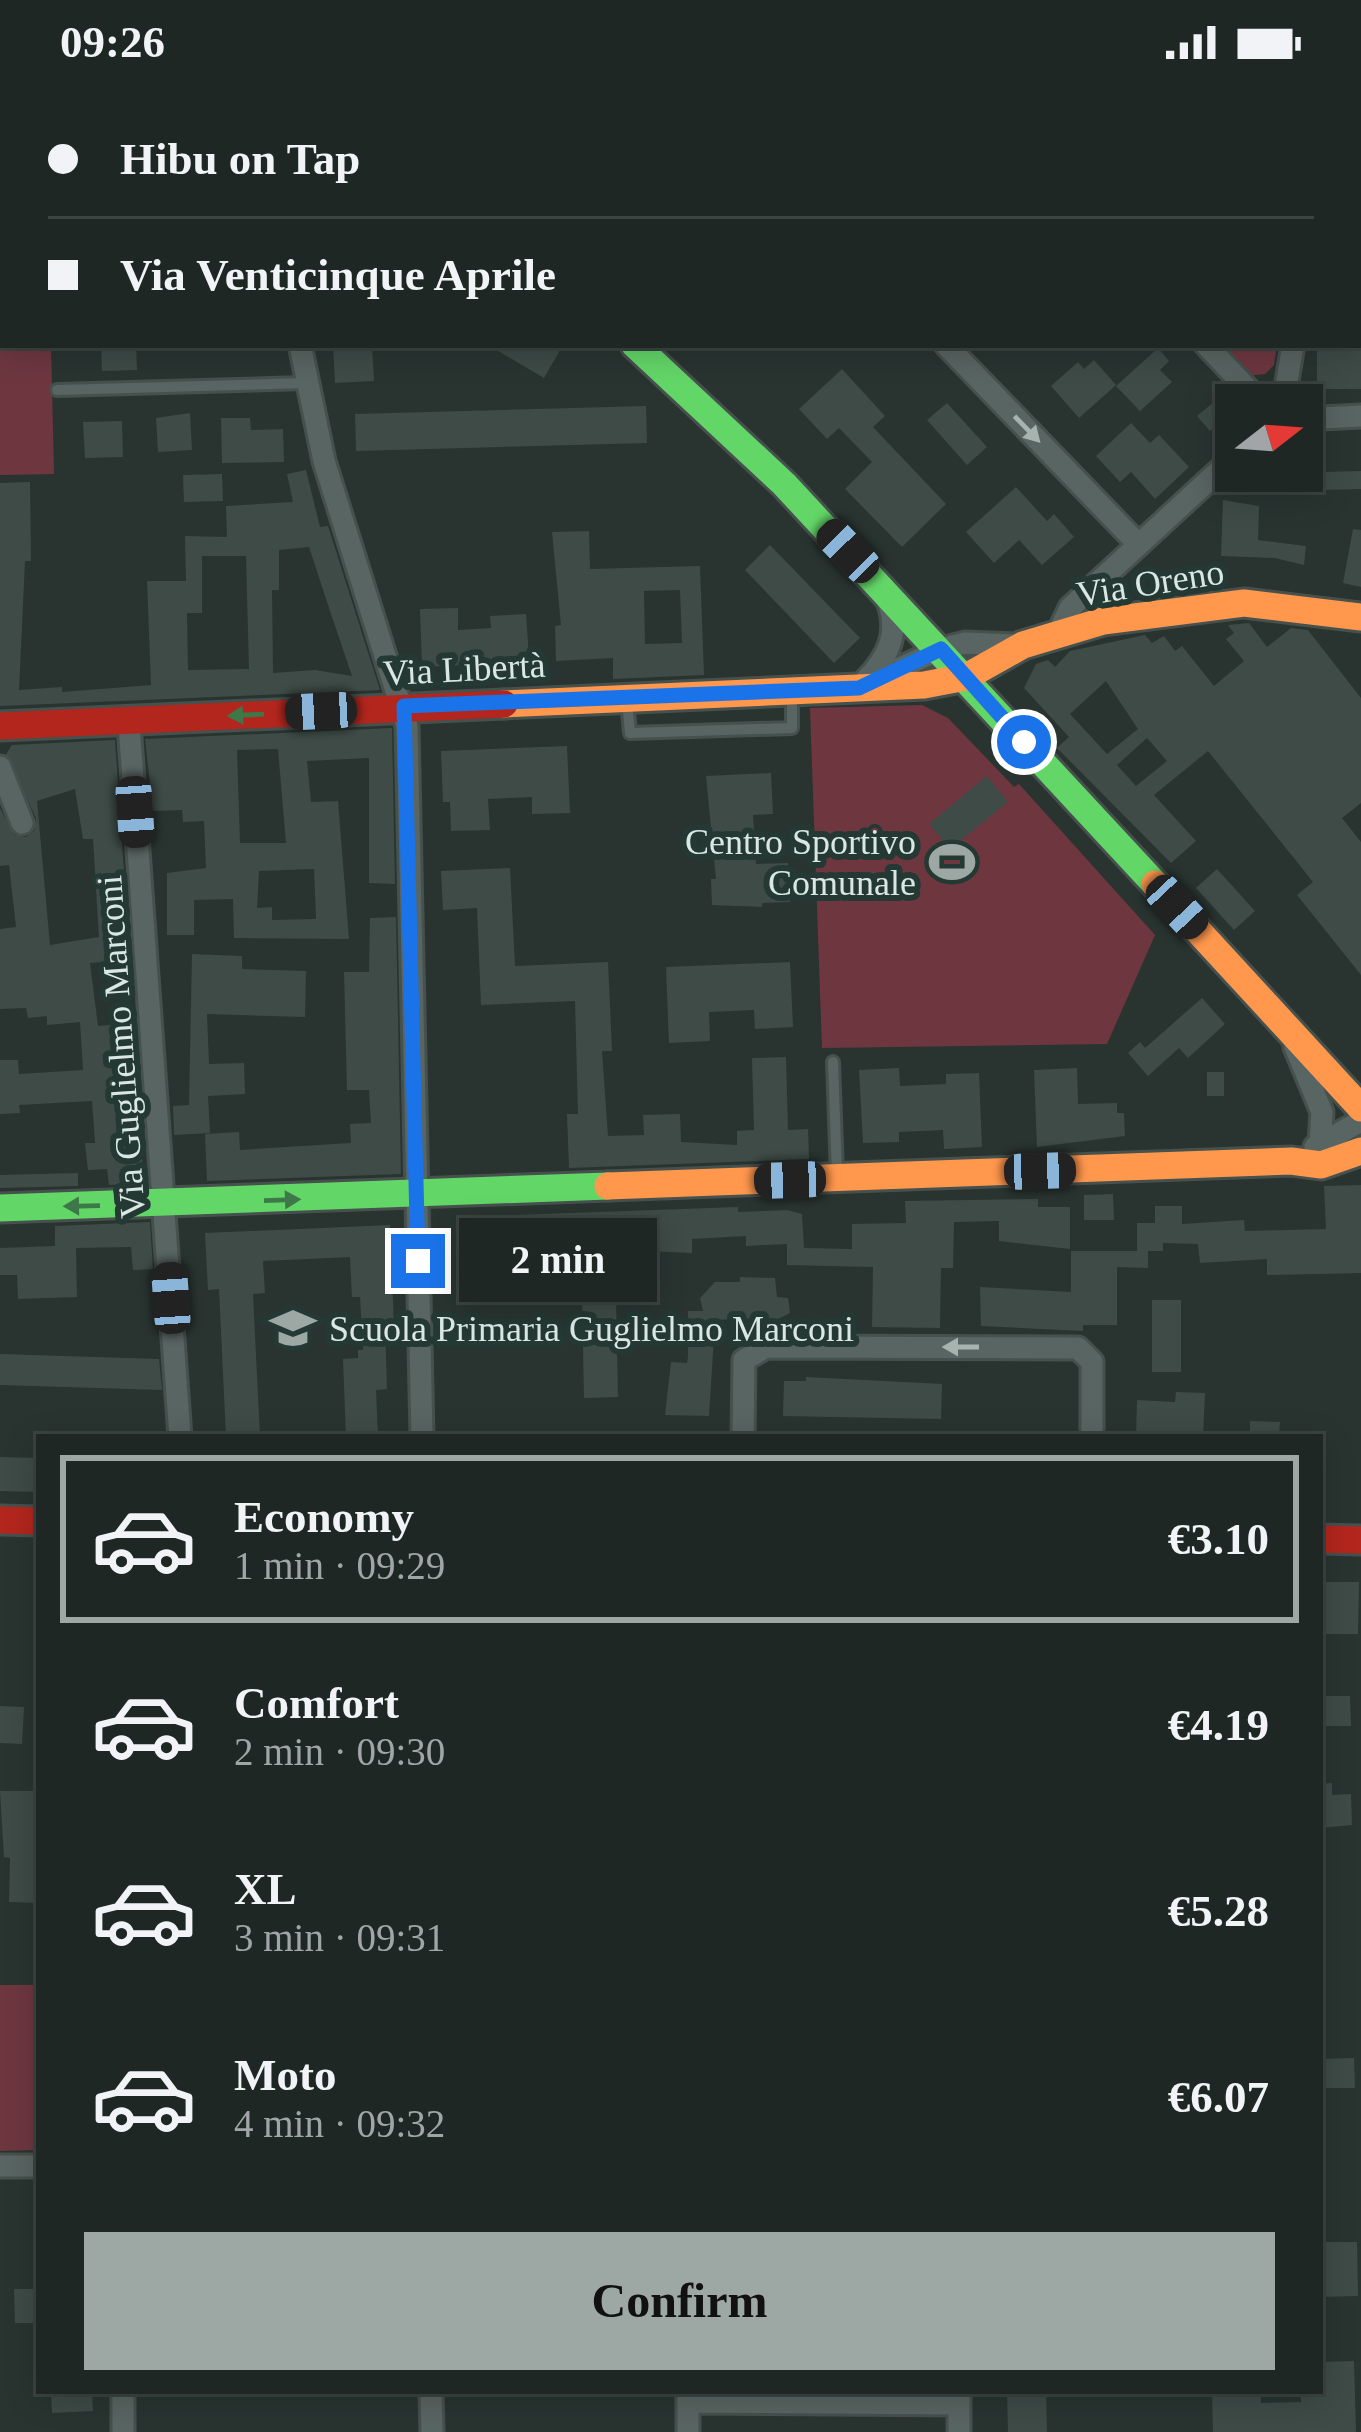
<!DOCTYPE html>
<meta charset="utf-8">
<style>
body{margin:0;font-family:Georgia,serif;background:#2c3332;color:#f1f3f6;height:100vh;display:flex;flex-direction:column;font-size:45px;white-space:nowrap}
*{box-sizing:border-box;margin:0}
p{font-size:39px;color:#a1a5a7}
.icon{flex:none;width:66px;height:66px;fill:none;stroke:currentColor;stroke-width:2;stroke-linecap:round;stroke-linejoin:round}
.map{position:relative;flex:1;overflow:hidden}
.drawer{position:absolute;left:36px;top:1350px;width:1287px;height:960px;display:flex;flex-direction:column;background:#1f2725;border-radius:0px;box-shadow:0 6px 30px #0003,0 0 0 3px #3c4442}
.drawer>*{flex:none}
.hud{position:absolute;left:0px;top:0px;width:1362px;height:264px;box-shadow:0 6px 30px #0003,0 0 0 3px #3c4442;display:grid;align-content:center;height:264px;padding:0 48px;background:#1f2725}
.needle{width:78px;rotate:73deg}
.buttons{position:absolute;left:1215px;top:300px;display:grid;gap:24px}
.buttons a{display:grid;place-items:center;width:108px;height:108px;border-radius:0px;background:#1f2725;box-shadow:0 6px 30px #0003,0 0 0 3px #3c4442;font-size:60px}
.end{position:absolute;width:54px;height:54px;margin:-27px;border:15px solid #1a73e8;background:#fff;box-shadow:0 0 0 6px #fff}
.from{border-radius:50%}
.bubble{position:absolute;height:84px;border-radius:0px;background:#1f2725;box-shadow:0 6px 30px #0003,0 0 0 3px #3c4442;font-size:39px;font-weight:700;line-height:84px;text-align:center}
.car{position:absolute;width:36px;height:72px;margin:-36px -18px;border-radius:15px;box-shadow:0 0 9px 3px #0007;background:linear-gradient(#222 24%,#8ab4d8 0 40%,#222 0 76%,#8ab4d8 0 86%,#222 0)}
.hud b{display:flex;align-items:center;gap:42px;height:114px;font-size:45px}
.hud b+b{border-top:3px solid #3c4442}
.hud i{width:30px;height:30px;background:#f1f3f6}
ul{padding:21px 0 0;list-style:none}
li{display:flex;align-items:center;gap:36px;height:168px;margin:0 24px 18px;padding:0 24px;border:6px solid transparent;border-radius:0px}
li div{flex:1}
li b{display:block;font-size:45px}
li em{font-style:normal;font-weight:700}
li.current{border-color:#9da8a5}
li>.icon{width:108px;height:108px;stroke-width:1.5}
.button{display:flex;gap:24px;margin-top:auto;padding:24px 48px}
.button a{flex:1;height:138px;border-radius:0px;background:#9da8a5;color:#111;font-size:48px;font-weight:700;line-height:138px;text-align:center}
.status{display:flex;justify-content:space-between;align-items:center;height:84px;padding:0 60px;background:#1f2725;direction:ltr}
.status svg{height:33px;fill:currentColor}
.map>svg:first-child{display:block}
</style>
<div class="status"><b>09:26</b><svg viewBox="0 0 49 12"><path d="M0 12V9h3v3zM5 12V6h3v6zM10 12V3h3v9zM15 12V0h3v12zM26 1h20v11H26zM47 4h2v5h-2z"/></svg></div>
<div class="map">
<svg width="1361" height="2348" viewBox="0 0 1361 2348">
<rect width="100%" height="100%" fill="#293431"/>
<path fill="#6e3740" d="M0,0h43l-40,3v258h48l3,129 -54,1z
M1218,261h59l-3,20 -9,9 -18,2z
M922,621l26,13 66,69 5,-3 136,151 -48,109 -285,4 -12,-340z
M0,1901h39v165l-39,1z"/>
<path fill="#3e4b47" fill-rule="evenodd" d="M101,261h35l1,25 -35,1z
M333,261h39l2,36 -39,2z
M488,261h75l-19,33z
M1317,261h44v44h-44z
M1158,264l11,13 -9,9 12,12 -32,29 -24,-25z
M1094,276l22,25 -37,33 -28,-32 27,-24 6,7z
M842,285l43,47 -12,11 73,77 -44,43 -57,-58 27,-27 -33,-34 -12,11 -28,-30z
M1214,318l12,15 -16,14 -13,-15z
M947,319l40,44 -20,18 -40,-45z
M646,322l1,37 -291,8 -1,-37z
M190,329l2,37 -34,2 -2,-34z
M221,334h29l1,12 32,-1 1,33 -62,1z
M122,337l1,36 -38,1 -2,-36z
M1131,339l19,20 9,-8 30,32 -34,32 -24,-27 -11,10 -24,-26z
M306,386l14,57 8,-1 52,164 -380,16v-223l30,-1 1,79h-6l-6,129 43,-3v5l89,-7 -4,-104h39l-1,-45 42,1 -1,-31 67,-4 -6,-28zM309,463l20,61 23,68 -37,-6 -42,3 -1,-83h7v-40zM202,472h44l3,113 -61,1 -1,-57h15z
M1361,387v18l-40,1 -1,-18z
M222,390l1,27 -39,1 -1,-27z
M1016,403l31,34 7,-7 20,23 -32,28 -23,-25 -25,23 -28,-31z
M1223,416l36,6 -1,34 48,6 -2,19 -29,-7 -54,-2z
M1353,445l8,1v57l-18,-4z
M589,447l1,38 110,-3 4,109 -91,4v-21l-57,3 -1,-35 6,-1 -9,-93zM680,506l2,53 -37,1 -1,-53z
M770,461l90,93 -26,25 -89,-93z
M458,524v22l33,-2 -1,-12 36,-2 4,57 -40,1v-8l-68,3 -2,-58z
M1249,539l18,24 24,-19 17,2 53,68v105l-19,15 19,24v133l-64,-80 16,-13 -105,-131 -54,44 42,46 -25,22 -114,-115 12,-11 -45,-49 12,-24 12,-4 7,7 15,-16 75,-16 7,8 12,-7 11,15 7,-5 32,40 30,-25 -18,-22 8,-6 -6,-8zM1106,597l32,48 -31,25 -37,-40zM1147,654l20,23 -31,25 -19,-21z
M392,644l3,156 -26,-1v-125l-62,3 4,41 27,-1 11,138 -115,-1 -1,-39 -39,1v35h-27v-62l39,-5 -2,-47 -21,1 -1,-12 -29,1 -8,-72zM278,665l8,94h-46l-3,-93zM314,785l2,50 -44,1v-13l-15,1 2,-37z
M115,656l15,220 -40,3 8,63 21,-2 2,26h-9l4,71 23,-2 5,64 -35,2 -2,-16 -19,1 -3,-27h10l-3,-42 -73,4 1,8 -20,1v-54h18l1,14 64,-4 -3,-48 -33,3v-9l-19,2 -2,-10 -26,1v-80l16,-2 -7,-62 -9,1v-58l14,27 12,2 8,-6 2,-13 -30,-64 6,-9zM75,705l8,50h10l6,98 -49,8 -13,-144z
M567,662l3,67 -38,1v-17l-44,2 2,31 -39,1 -1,-29h-7l-2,-51z
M771,689l2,41 -20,1 3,49 32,-1 2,39 -28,1v4l-50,-2 -1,-26h5l-10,-103z
M987,692l21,26 -58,47 -21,-25z
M510,784l5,98 93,-4 4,89h-10l6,85 36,-1 -1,-20 37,-1 1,28 56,3v-14l17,-1 -2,-72 34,-1 2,73 20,-1 1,30 -240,9 -2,-54h11l-3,-113 -94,4 -4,-97 -34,2 -2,-39z
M1217,785l38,42 -21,19 -38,-42z
M396,833l5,257 -194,7 -2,-47 34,-2 1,18 111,-7 -1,-19 21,-1 -2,-33h-22l-3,-118h25l1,-54z
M192,870l50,2v13l64,2 -1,46 -98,-3 2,50 35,-1 1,31 -37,2 2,37 -36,2 -1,-29 16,-1z
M790,878l3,65 -38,2 -1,-19 -45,2 1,29 -41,2 -3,-76z
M1202,914l23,26 -37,34 -9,-10 -31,28 -20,-23 12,-11 5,6z
M899,984l1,18 46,-2v-10l33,-1 3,74 -38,2 -1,-19 -44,2v10l-36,1 -4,-73z
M1077,984l1,36 39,-1v10h7l1,23 -88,11 -3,-77z
M1207,988h17v24h-17z
M78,1089v13l-78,2v-13z
M1361,1101v88l-94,2v-16l-67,4 -2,-19 -35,-1v8h-26v-28h18v-17h27v18l62,-4 1,11 81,-2 -2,-43z
M1113,1110l1,26h-30v-25z
M1038,1115v8h32v42l-71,-8v-20l-45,1 -1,46h-12l-1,60 -68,-1 1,-60 -86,-2v-21l-41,2v-10l-54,3v14l-89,-4v15l-82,-5v7h-32l-1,-50 250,-9v5l49,-2 15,4 2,34 48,1v-25l54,-1 -1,-22z
M150,1138l3,47 -20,1 -2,-23 -55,1 1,49 -59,2 -1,-24h-17v-27l55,-2v-20z
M390,1141l4,101h-9l2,63 -11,1 2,47h-32l-3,-78 15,-1v-8h5l-3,-53h-8l-2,-40 -87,4 2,32 -12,1 7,143h-34l-7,-148 -11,1 -3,-57z
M1071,1167h77v17l-31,-1v58h-34v6l-102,-5 -1,-39 91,5z
M740,1193l35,1 2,19 11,1 2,15 -20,10 -4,-5 -51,2 -6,96 -44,-1 6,-53 16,1 1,-6v-46h15l-3,-13 15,-16h25z
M582,1213h34l2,100 -34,1z
M1152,1216h29v72h-29z
M0,1270l159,5 3,31 -162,-5z
M806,1293l136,7 -1,35 -158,-3 1,-35h22z
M1176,1308l29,1 -2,44 -67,-2 1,-35 38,2z
M1250,1337l30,1 -1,15h-29z
M0,1373l39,1v34l-39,-1z
M1320,1498h39l-1,52h-38z
M1320,1612h30l1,30h-31z
M0,1622l24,1 -2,37 -22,-1z
M1332,1699v12l19,-1 1,31 -32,3v-44z
M0,1707h35l4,112 -30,-1 1,-44 -6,-1z
M1354,1974l1,30h-35v-29z
M1320,2158h37l1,54 -38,1z
M14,2205h25v34h-24z
M1354,2277l2,71h-143l-1,-40 49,-1v12l40,-1v-11h19v-29z
M51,2307h41l1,20 -41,2z
M1007,2307h39l1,41h-39z"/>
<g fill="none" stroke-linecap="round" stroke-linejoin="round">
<g stroke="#46504d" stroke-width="16">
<path id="lane" d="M57,306l248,-7
M627,616l3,33 162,-5v-32
M833,978l4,113"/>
</g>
<g stroke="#46504d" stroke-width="27">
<path id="street" d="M810,0v3
M960,0l2,3
M429,3v-3
M826,3l5,-3
M1294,3v-3
M1359,210h2
M300,261l24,116 83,265 15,711
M946,261l192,199
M1206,261l57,60
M1283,321l10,-60
M1302,335l59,-3
M1057,551l13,-27 166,-153
M865,597c25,-25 36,-51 21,-84
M870,598l71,-33 24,-6 51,2
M129,640l51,713
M0,683l22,56
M1295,963l27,65 -2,31
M1315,1063l46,-26
M743,1353l1,-77 22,-13 312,1 14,14v75
M0,2082h39
M123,2307v41
M431,2307l1,41
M688,2318l271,2
M688,2348v-40
M959,2348v-41"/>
</g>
<g stroke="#46504d" stroke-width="33">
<path id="fast" d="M108,0l8,3
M635,261l149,139 371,400
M0,1124l608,-22"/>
</g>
<g stroke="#46504d" stroke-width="33">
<path id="slow" d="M504,620l420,-19 42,-8 57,-32 80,-24 141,-18 117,14
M1155,800l206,224
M608,1102l683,-25 30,4 40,-14"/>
</g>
<g stroke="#46504d" stroke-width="33">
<path id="jam" d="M0,642l504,-22
M0,1436l39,1
M1320,1455l41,1"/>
</g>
<use href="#lane" stroke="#596562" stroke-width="10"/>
<use href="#street" stroke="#596562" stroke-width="21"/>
<use href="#fast" stroke="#63d668" stroke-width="27"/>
<use href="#slow" stroke="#ff974d" stroke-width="27"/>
<use href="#jam" stroke="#b3261e" stroke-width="27"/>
</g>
<defs><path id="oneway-solid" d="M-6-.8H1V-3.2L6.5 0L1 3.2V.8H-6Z" transform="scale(3)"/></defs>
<g fill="#a7b3af">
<use href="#oneway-solid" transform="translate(1027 345) rotate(46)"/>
<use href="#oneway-solid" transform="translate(961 1263) rotate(-180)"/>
</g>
<g fill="#3d7848">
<use href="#oneway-solid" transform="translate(246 631) rotate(177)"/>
<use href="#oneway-solid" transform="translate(282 1116) rotate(-2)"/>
<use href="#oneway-solid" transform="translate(82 1122) rotate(179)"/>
</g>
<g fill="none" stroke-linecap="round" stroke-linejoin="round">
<path stroke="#1a73e8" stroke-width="15" d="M418,1177l-14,-555 455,-18 82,-39 83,93"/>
</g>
<defs>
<g id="stadium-bare" transform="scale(3.6)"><path d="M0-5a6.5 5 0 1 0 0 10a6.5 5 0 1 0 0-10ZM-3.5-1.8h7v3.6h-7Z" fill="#9da8a5" stroke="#243933" stroke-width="2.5" paint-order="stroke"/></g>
<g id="school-bare" transform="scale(3.6)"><path d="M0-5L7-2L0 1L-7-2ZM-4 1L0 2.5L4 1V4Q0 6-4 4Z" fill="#9da8a5" stroke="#243933" stroke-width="2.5" paint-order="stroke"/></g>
</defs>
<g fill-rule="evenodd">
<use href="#stadium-bare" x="952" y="778"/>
<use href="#school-bare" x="293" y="1244"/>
</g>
<g text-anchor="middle" stroke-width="12" stroke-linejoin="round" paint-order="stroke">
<g font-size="36" fill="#dbe7e3" stroke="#243933">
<text transform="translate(1150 498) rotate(-9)" y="13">Via Oreno</text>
<text transform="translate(464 584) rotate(-3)" y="13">Via Libertà</text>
<text transform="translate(120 963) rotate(-94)" y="13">Via Guglielmo Marconi</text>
</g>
<g font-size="36" fill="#dbe7e3" stroke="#243933" text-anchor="end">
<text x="916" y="770">Centro Sportivo<tspan x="916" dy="41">Comunale</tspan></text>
<text x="329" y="1257" text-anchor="start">Scuola Primaria Guglielmo Marconi</text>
</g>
</g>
</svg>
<div class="buttons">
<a><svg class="needle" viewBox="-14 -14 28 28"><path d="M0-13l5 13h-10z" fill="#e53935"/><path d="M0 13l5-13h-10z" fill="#a1a5a7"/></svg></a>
</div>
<i class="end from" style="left:1024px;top:658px"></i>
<i class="end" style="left:418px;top:1177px"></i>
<div class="bubble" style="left:459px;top:1134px;width:198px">2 min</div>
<i class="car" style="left:848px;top:467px;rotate:316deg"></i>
<i class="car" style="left:321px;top:627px;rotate:267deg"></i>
<i class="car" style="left:135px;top:728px;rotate:176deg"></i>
<i class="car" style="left:1177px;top:823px;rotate:137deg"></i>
<i class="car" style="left:1040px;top:1087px;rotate:88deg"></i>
<i class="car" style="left:790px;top:1096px;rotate:268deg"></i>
<i class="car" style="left:171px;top:1214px;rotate:356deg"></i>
<div class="hud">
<b><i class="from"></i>Hibu on Tap</b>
<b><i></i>Via Venticinque Aprile</b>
</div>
<section class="drawer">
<ul>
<li class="current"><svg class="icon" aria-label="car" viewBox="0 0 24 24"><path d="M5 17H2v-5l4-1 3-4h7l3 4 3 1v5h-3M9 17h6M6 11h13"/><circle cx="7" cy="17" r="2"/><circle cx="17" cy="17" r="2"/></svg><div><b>Economy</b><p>1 min · 09:29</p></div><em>€3.10</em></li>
<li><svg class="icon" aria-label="car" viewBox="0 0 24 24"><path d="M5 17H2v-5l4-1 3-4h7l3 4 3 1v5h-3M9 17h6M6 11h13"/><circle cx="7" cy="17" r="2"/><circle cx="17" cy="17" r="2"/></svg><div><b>Comfort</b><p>2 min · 09:30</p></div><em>€4.19</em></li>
<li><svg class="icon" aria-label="car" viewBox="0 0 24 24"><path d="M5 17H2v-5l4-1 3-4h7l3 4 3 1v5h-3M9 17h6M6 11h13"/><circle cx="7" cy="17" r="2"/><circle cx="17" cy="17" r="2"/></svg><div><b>XL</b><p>3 min · 09:31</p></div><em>€5.28</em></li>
<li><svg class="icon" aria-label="car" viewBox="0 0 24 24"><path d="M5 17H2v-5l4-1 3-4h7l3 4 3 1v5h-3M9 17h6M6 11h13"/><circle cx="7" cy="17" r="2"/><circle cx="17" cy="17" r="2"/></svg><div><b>Moto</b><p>4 min · 09:32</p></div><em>€6.07</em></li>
</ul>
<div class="button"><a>Confirm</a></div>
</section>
</div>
